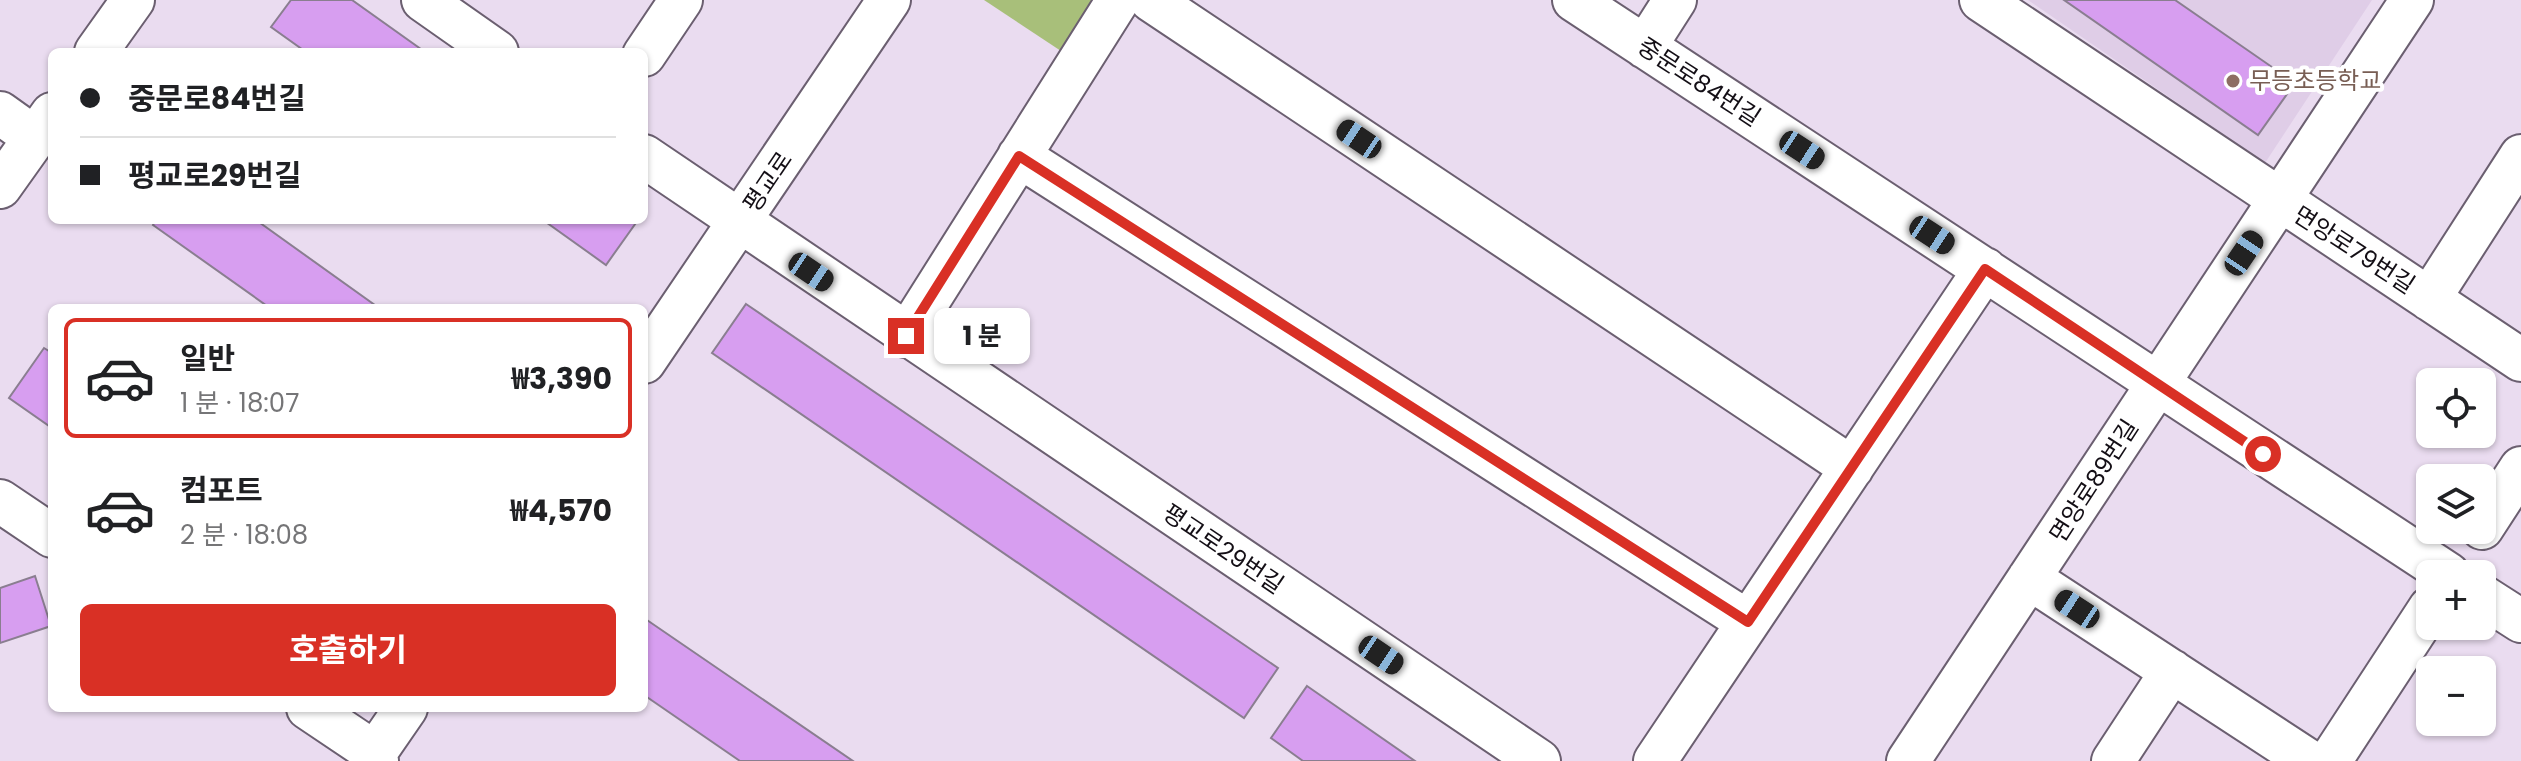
<!DOCTYPE html>
<html lang="ko">
<meta charset="utf-8">
<style>
body{margin:0;font-family:Poppins,"Noto Sans KR",sans-serif;background:#f6f6f6;color:#202124;height:100vh;display:flex;flex-direction:column;font-size:30px;white-space:nowrap}
*{box-sizing:border-box;margin:0}
p{font-size:26px;color:#757577}
.icon{flex:none;width:44px;height:44px;fill:none;stroke:currentColor;stroke-width:2;stroke-linecap:round;stroke-linejoin:round}
.map{position:relative;flex:1;overflow:hidden}
.panel{position:absolute;left:48px;top:304px;width:600px;height:408px;display:flex;flex-direction:column;background:#fff;border-radius:12px;box-shadow:0 2px 6px #0004}
.panel>*{flex:none}
.top-card{position:absolute;left:48px;top:48px;width:600px;height:176px;border-radius:12px;box-shadow:0 2px 6px #0004;display:grid;align-content:center;height:176px;padding:0 32px;background:#fff}
.buttons{position:absolute;left:2416px;top:368px;display:grid;gap:16px}
.buttons a{display:grid;place-items:center;width:80px;height:80px;border-radius:12px;background:#fff;box-shadow:0 2px 6px #0004;font-size:40px}
.end{position:absolute;width:36px;height:36px;margin:-18px;border:10px solid #d93025;background:#fff;box-shadow:0 0 0 4px #fff}
.from{border-radius:50%}
.bubble{position:absolute;height:56px;border-radius:12px;background:#fff;box-shadow:0 2px 6px #0004;font-size:26px;font-weight:700;line-height:56px;text-align:center}
.car{position:absolute;width:24px;height:48px;margin:-24px -12px;border-radius:10px;box-shadow:0 0 6px 2px #0007;background:linear-gradient(#222 24%,#8ab4d8 0 40%,#222 0 76%,#8ab4d8 0 86%,#222 0)}
.top-card b{display:flex;align-items:center;gap:28px;height:76px;font-size:30px}
.top-card b+b{border-top:2px solid #e0e0e0}
.top-card i{width:20px;height:20px;background:#202124}
ul{padding:14px 0 0;list-style:none}
li{display:flex;align-items:center;gap:24px;height:120px;margin:0 16px 12px;padding:0 16px;border:4px solid transparent;border-radius:12px}
li div{flex:1}
li b{display:block;font-size:30px}
li em{font-style:normal;font-weight:700}
li.active{border-color:#d93025}
li>.icon{width:72px;height:72px;stroke-width:1.5}
.primary-button{display:flex;gap:16px;margin-top:auto;padding:16px 32px}
.primary-button a{flex:1;height:92px;border-radius:12px;background:#d93025;color:#fff;font-size:32px;font-weight:700;line-height:92px;text-align:center}
.map>svg:first-child{display:block}
</style>
<div class="map">
<svg width="2521" height="761" viewBox="0 0 2521 761">
<rect width="100%" height="100%" fill="#eadcf0"/>
<path fill="#dfcde7" d="M2028,0h344l-107,163z"/>
<path fill="#a8bf7a" d="M984,0h110l-33,51z"/>
<path fill="#d79ef0" stroke="#8a7e90" stroke-width="2" d="M291,0h61l73,52h-119l-35,-25z
M2064,0h111l120,83 -37,52z
M156,220h100l123,88h-109l-117,-83z
M543,220h95l-32,45z
M746,304l532,364 -34,50 -532,-365z
M44,348l8,5v75l-43,-30z
M35,576l16,50 -51,17v-55z
M644,618l209,143h-113l-96,-66z
M1307,686l108,75h-112l-32,-23z"/>
<g fill="none" stroke-linecap="round" stroke-linejoin="round">
<g stroke="#6b5f70" stroke-width="46">
<path id="minor" d="M423,0l74,52
M1151,0l701,468
M1574,0l874,574
M1981,0l540,360
M1645,47l30,-47
M96,52l37,-52
M644,55l37,-55
M0,113l35,25
M644,156l895,605
M1019,156l729,466
M0,187l52,-73
M2429,299l92,-143
M906,336l212,-336
M644,362l245,-362
M0,501l52,35
M2482,528l39,-60
M2029,578l280,183
M2482,596l39,25
M308,708l67,45
M377,761l-2,-8 31,-45
M1655,761l330,-492
M1908,761l504,-761
M2113,761l59,-90
M2330,761l100,-153"/>
</g>
<use href="#minor" stroke="#fff" stroke-width="42"/>
</g>
<g fill="none" stroke-linecap="round" stroke-linejoin="round">
<path stroke="#d93025" stroke-width="10" d="M906,336l113,-180 729,466 237,-353 278,185"/>
</g>
<circle fill="#8d6e63" stroke="#fff" stroke-width="3" cx="2233" cy="81" r="8"/>
<g text-anchor="middle" stroke-width="8" stroke-linejoin="round" paint-order="stroke">
<g font-size="24" fill="#785e54" stroke="#fff" text-anchor="start">
<text x="2249" y="89">무등초등학교</text>
</g>
<g font-size="24" fill="#130e15" stroke="#fff">
<text transform="translate(1699 82) rotate(33)" y="8">중문로84번길</text>
<text transform="translate(768 182) rotate(-56)" y="8">평교로</text>
<text transform="translate(2354 250) rotate(33)" y="8">면앙로79번길</text>
<text transform="translate(2094 481) rotate(-57)" y="8">면앙로89번길</text>
<text transform="translate(1223 549) rotate(34)" y="8">평교로29번길</text>
</g>
</g>
</svg>
<div class="buttons">
<a><svg class="icon" aria-label="locate" viewBox="0 0 24 24"><circle cx="12" cy="12" r="6"/><path d="M12 2v4M12 18v4M2 12h4M18 12h4"/></svg></a>
<a><svg class="icon" aria-label="layers" viewBox="0 0 24 24"><path d="M12 4l9 5-9 5-9-5zM3 14l9 5 9-5"/></svg></a>
<a>+</a>
<a>−</a>
</div>
<i class="end from" style="left:2263px;top:454px"></i>
<i class="end" style="left:906px;top:336px"></i>
<div class="bubble" style="left:934px;top:308px;width:96px">1 분</div>
<i class="car" style="left:1359px;top:139px;rotate:304deg"></i>
<i class="car" style="left:1802px;top:150px;rotate:123deg"></i>
<i class="car" style="left:1932px;top:235px;rotate:123deg"></i>
<i class="car" style="left:2244px;top:253px;rotate:34deg"></i>
<i class="car" style="left:811px;top:272px;rotate:124deg"></i>
<i class="car" style="left:2077px;top:609px;rotate:303deg"></i>
<i class="car" style="left:1381px;top:655px;rotate:124deg"></i>
<div class="top-card">
<b><i class="from"></i>중문로84번길</b>
<b><i></i>평교로29번길</b>
</div>
<section class="panel">
<ul>
<li class="active"><svg class="icon" aria-label="car" viewBox="0 0 24 24"><path d="M5 17H2v-5l4-1 3-4h7l3 4 3 1v5h-3M9 17h6M6 11h13"/><circle cx="7" cy="17" r="2"/><circle cx="17" cy="17" r="2"/></svg><div><b>일반</b><p>1 분 · 18:07</p></div><em>₩3,390</em></li>
<li><svg class="icon" aria-label="car" viewBox="0 0 24 24"><path d="M5 17H2v-5l4-1 3-4h7l3 4 3 1v5h-3M9 17h6M6 11h13"/><circle cx="7" cy="17" r="2"/><circle cx="17" cy="17" r="2"/></svg><div><b>컴포트</b><p>2 분 · 18:08</p></div><em>₩4,570</em></li>
</ul>
<div class="primary-button"><a>호출하기</a></div>
</section>
</div>
